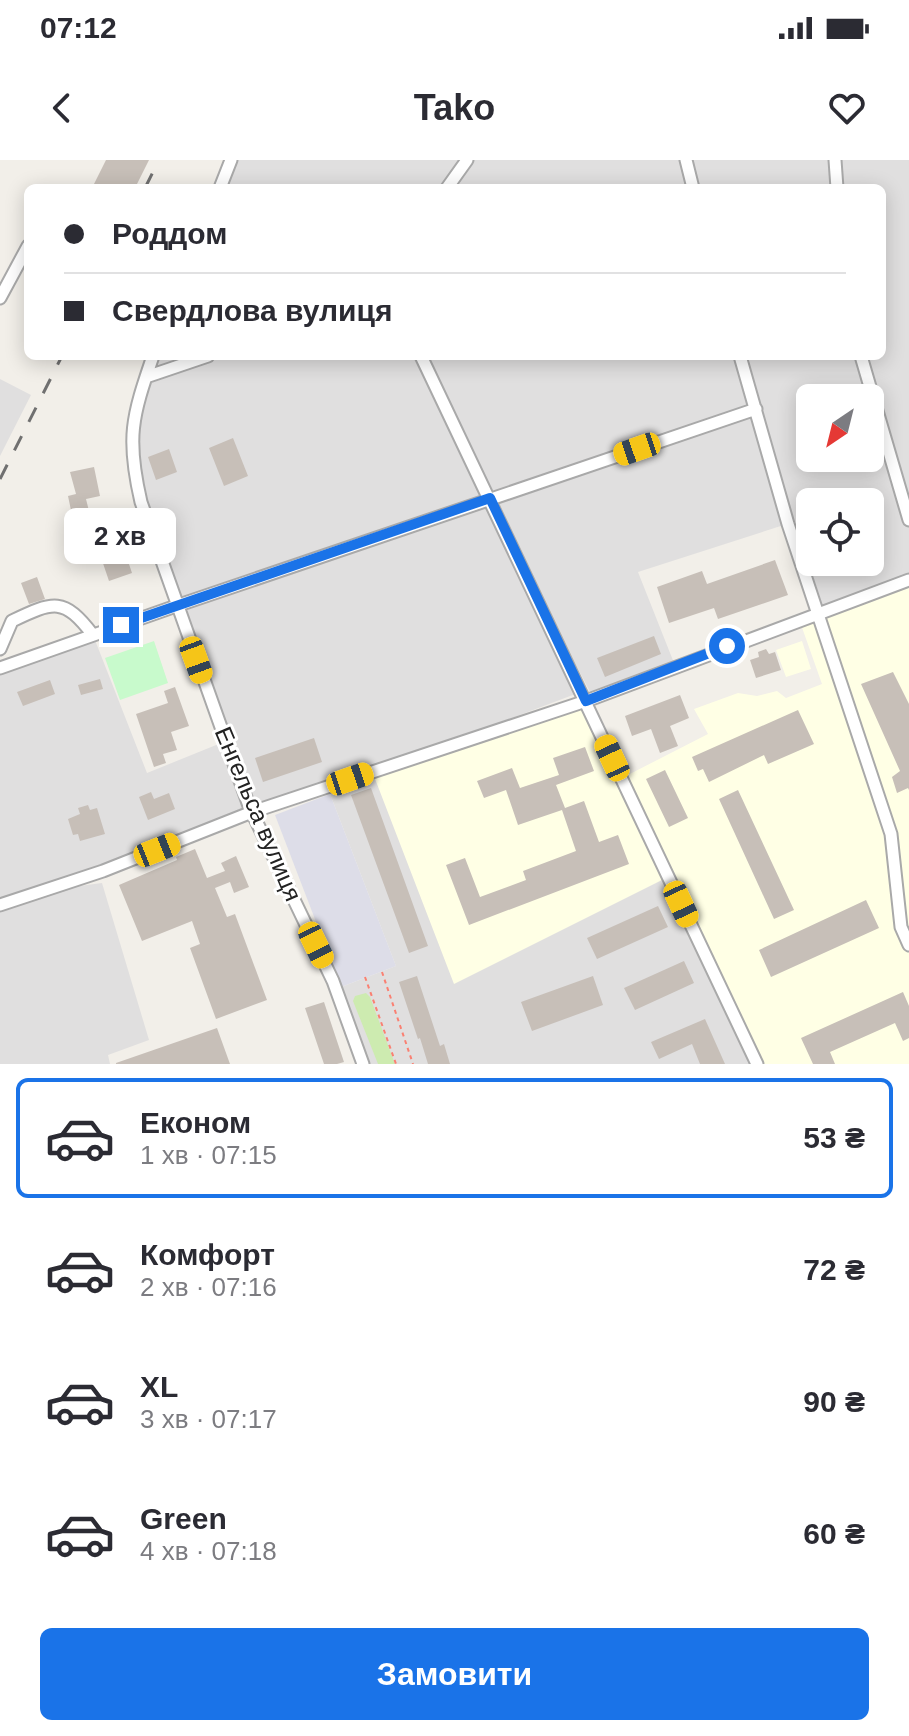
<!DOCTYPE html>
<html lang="uk">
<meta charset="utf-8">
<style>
body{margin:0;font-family:Helvetica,sans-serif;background:#f2f2f3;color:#2b2b33;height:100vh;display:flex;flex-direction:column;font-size:30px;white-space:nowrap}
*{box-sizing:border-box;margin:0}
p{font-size:26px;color:#7c7c81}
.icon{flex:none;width:44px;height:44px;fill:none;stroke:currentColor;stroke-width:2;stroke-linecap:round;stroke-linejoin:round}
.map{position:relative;height:904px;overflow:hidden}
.side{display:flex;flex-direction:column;background:#fff;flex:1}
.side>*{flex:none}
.hud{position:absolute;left:24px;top:24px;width:862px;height:176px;border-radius:12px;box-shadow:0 4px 20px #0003;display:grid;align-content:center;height:176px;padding:0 40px;background:#fff}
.needle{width:52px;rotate:215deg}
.fabs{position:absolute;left:796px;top:224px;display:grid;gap:16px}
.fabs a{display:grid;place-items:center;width:88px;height:88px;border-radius:12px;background:#fff;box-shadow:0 4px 20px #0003;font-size:40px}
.end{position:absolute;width:36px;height:36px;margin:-18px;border:10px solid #1a73e8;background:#fff;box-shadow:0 0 0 4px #fff}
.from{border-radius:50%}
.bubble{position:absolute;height:56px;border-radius:12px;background:#fff;box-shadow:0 4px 20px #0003;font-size:26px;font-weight:700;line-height:56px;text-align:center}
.car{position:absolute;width:24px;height:48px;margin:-24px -12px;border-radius:10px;box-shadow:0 0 6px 2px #0007;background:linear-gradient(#f5c518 24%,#345 0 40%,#f5c518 0 76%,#345 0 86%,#f5c518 0)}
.hud b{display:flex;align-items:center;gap:28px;height:76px;font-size:30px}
.hud b+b{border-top:2px solid #e1e1e2}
.hud i{width:20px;height:20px;background:#2b2b33}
ul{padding:14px 0 0;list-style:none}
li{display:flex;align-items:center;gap:24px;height:120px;margin:0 16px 12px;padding:0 24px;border:4px solid transparent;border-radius:12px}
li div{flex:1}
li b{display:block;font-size:30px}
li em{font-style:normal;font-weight:700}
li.selected{border-color:#1a73e8}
li>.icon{width:72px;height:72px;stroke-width:1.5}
.primary-button{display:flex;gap:16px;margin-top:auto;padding:16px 40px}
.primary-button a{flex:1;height:92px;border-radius:12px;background:#1a73e8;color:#fff;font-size:32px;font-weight:700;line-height:92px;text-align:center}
.status{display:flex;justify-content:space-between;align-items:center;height:56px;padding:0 40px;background:#fff;direction:ltr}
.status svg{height:22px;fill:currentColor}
header{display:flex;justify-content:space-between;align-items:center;height:104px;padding:0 40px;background:#fff;font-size:36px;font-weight:700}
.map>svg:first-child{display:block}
</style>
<div class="status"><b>07:12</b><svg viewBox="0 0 49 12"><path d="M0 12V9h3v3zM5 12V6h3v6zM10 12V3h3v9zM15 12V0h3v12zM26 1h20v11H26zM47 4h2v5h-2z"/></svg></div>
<header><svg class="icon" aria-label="back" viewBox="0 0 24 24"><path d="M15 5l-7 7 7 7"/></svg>Tako<svg class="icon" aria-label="heart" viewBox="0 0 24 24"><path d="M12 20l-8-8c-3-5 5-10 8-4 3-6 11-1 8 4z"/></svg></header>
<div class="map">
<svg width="909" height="904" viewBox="0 0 909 904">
<rect width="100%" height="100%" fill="#f2efe9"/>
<path fill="#e0dfdf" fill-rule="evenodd" d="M231,0h678v421l-93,32 -29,-89 -149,48 36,91 -84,29 -90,-173 78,174 -206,78 296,106 89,187h-394l-27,-75 60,-23 -69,-180 -327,114v-232l93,-33 54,138 79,-32 -85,-239 -10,-64 22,-82h729v-168h-662zM810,238h60v60h-60zM810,342h60v60h-60z
M0,219l31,16 -31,61z
M102,723l47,157 -41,15 2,9h-110v-152l72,-25z"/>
<path fill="#ffffe5" d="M909,420v484h-153l-88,-187 -214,107 -82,-213 213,-64 37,71 86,-44 -14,-25 44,-16 19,3 20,-5 9,7 36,-14 -23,-65z
M802,481l9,28 -25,8 -10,-27z"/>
<path fill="#cdebb0" d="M366,833l4,4 25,67h-17l-25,-63 2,-5z"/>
<path fill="#c8facc" d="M154,481l14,42 -48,17 -15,-42z"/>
<path fill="#dddde8" d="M330,634l66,172 -55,21 -66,-172z"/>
<path fill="#c7bfb8" d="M106,0h43l-14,28h-43z
M233,278l15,38 -24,10 -15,-38z
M169,289l8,23 -21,8 -8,-23z
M94,307l6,29 -14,3 3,12 -17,4 -4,-19 8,-2 -6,-22z
M127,352l4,14 -13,5 14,42 -23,8 -19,-56z
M775,400l13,35 -70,24 -4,-11 -45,15 -12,-36 45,-16 5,13z
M37,417l8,22 -16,5 -8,-21z
M654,476l7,18 -56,23 -8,-19z
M766,489l3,5 6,-2 6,18 -25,8 -6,-18 9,-3 -1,-5z
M893,512l16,32v86l-1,-2 -11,5 -5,-16 8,-6 -39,-87z
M100,519l3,10 -22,6 -3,-10z
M50,520l5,14 -32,12 -6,-14z
M175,527l14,39 -18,6 6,18 -14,4 3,9 -12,4 -18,-53 32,-11 -4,-12z
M680,535l9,23 -19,8 8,20 -18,7 -9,-24 -19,7 -7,-20z
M798,550l16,34 -46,20 -4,-9 -55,27 -6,-13 -5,2 -6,-14z
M314,578l8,24 -59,20 -8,-24z
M585,587l9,24 -38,14 9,23 19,-7 15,41 19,-7 11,29 -160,61 -23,-60 19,-7 15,39 46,-17 -3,-9 53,-20 -14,-41 -44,15 -12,-35 -22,8 -7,-17 35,-13 8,20 39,-13 -6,-17z
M665,610l23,48 -19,9 -23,-48z
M371,628l57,158 -19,7 -58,-158z
M738,630l56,120 -20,9 -55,-120z
M151,632l3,7 15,-6 6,16 -27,11 -9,-23z
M88,645l2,5 7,-2 8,26 -25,7 -2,-7 -5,1 -5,-16 12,-5 -2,-6z
M195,689l12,29 18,-7 -4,-8 15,-7 13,31 -15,6 -4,-11 -15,6 12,29 8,-3 32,86 -51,19 -26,-71 10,-4 -8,-23 -50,20 -23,-56 58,-25 -1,-3z
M866,740l13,28 -108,49 -12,-27z
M658,746l10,21 -71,32 -10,-21z
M684,801l10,22 -59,27 -11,-22z
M417,816l23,70 4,-2 6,20h-22l-8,-26 -2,1 -19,-57z
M593,816l10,29 -71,26 -11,-29z
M903,832l6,14v32l-6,3 -8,-18 -65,29 5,12h-22l-12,-26z
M324,842l20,60 -7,2h-13l-19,-56z
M705,859l20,45h-25l-8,-20 -33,15 -8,-17z
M217,868l13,36h-114v-1z"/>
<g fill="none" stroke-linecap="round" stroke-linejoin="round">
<g stroke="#a9a9a9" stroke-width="15">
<path id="minor" d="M686,0l7,28
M835,0l2,28
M220,28l11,-28
M447,28l20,-28
M0,138l28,-52
M153,196c-21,61 -27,82 -12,146l108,304 84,175 30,83
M421,196l336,708
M740,196l48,168 103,310 10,93 8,18
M861,196l48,164
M146,217l62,-21
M0,489l12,-28c42,-20 52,-24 81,14
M0,508l176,-62 580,-197
M0,745l103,-34 149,-59 334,-111 323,-121"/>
</g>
<path stroke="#fa8072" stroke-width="2" stroke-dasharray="4 4" stroke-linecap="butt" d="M382,812l31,92
M365,817l31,87"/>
<use href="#minor" stroke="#fff" stroke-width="11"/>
<path stroke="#707070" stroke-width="3" stroke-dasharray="16 16" stroke-linecap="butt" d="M145,28l14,-28
M0,319l62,-123"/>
</g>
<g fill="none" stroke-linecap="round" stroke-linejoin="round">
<path stroke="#1a73e8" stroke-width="10" d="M121,465l369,-127 96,203 141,-55"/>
</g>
<g text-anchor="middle" stroke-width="6" stroke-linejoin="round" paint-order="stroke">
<g font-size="24" fill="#222" stroke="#fff">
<text transform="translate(258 654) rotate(67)" y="8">Енгельса вулиця</text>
</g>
</g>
</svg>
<div class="fabs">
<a><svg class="needle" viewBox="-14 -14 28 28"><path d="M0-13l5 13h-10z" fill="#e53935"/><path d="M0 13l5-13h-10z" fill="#7c7c81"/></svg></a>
<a><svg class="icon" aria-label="locate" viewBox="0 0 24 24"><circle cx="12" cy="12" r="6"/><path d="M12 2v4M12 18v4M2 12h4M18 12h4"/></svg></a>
</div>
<i class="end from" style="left:727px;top:486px"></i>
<i class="end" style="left:121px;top:465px"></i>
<div class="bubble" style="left:64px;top:348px;width:112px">2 хв</div>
<i class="car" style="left:637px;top:289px;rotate:251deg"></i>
<i class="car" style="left:196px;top:500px;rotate:160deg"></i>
<i class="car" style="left:612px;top:598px;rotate:335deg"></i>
<i class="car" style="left:350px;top:619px;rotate:71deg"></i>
<i class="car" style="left:157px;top:690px;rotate:68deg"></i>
<i class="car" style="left:681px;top:744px;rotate:155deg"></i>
<i class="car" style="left:316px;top:785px;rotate:154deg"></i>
<div class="hud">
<b><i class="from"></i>Роддом</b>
<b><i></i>Свердлова вулиця</b>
</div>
</div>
<section class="side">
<ul>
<li class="selected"><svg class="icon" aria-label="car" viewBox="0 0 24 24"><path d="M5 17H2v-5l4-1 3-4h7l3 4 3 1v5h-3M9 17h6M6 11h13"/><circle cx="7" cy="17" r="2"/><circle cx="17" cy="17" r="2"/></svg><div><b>Економ</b><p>1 хв · 07:15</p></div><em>53 ₴</em></li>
<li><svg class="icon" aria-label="car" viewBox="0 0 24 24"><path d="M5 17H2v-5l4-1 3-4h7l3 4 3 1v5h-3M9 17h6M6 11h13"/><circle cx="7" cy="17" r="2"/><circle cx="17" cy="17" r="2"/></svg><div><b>Комфорт</b><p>2 хв · 07:16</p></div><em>72 ₴</em></li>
<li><svg class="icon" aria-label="car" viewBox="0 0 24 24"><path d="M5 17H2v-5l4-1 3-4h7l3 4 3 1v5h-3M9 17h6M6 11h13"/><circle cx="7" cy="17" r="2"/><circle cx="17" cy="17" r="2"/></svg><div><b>XL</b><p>3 хв · 07:17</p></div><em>90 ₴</em></li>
<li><svg class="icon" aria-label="car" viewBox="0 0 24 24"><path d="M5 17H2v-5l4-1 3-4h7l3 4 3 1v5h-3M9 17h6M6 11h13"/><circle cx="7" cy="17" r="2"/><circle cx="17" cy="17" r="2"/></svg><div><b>Green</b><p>4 хв · 07:18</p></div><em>60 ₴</em></li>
</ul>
<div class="primary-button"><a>Замовити</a></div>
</section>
